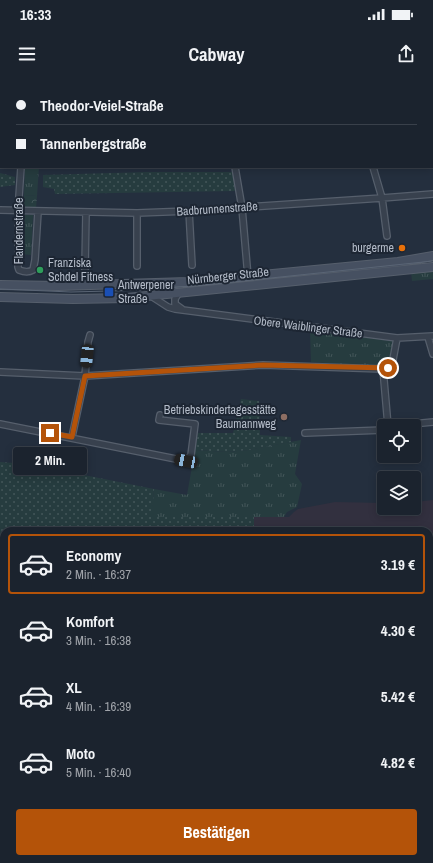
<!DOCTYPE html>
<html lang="de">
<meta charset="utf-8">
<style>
body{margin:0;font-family:"Archivo Narrow",sans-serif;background:#282f3a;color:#f1f3f6;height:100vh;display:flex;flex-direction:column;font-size:15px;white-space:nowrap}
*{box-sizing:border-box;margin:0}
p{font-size:13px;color:#a0a4aa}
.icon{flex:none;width:22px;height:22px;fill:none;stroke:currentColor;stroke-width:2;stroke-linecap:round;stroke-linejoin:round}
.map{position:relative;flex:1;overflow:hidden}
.details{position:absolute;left:0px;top:447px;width:433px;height:336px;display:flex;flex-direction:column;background:#1b232e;border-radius:12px 12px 0 0;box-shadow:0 2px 10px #0003,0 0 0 1px #39404a}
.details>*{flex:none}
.hud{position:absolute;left:0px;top:0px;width:433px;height:88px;box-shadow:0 2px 10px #0003,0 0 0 1px #39404a;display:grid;align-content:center;height:88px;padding:0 16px;background:#1b232e}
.tools{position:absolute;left:377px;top:339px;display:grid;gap:8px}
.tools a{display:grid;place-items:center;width:44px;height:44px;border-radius:4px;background:#1b232e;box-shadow:0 2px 10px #0003,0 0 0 1px #39404a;font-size:20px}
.end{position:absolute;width:18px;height:18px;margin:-9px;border:5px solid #b45309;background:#fff;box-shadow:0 0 0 2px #fff}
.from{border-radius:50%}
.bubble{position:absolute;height:28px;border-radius:4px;background:#1b232e;box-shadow:0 2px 10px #0003,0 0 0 1px #39404a;font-size:13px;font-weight:700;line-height:28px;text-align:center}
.car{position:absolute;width:12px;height:24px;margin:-12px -6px;border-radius:5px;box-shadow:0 0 3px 1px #0007;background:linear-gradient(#222 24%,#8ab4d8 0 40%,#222 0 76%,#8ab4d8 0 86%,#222 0)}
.hud b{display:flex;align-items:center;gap:14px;height:38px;font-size:15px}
.hud b+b{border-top:1px solid #39404a}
.hud i{width:10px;height:10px;background:#f1f3f6}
ul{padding:7px 0 0;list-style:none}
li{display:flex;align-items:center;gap:12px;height:60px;margin:0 8px 6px;padding:0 8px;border:2px solid transparent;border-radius:4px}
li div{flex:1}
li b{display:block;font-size:15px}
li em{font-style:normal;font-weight:700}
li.selected{border-color:#b45309}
li>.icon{width:36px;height:36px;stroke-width:1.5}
.button{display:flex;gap:8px;margin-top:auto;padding:8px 16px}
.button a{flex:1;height:46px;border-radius:4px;background:#b45309;color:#fff;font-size:16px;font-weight:700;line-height:46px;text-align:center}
.status{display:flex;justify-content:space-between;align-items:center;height:28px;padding:0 20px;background:#1b232e;direction:ltr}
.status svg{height:11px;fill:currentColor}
header{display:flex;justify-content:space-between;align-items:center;height:52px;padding:0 16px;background:#1b232e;font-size:18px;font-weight:700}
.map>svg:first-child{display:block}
</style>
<div class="status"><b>16:33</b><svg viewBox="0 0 49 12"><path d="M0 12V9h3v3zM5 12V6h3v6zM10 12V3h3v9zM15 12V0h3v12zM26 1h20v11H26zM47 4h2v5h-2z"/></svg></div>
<header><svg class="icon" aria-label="menu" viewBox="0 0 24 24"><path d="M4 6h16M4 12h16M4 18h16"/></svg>Cabway<svg class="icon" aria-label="share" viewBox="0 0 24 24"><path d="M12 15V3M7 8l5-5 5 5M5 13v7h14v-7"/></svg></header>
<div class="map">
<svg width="433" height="783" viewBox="0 0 433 783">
<defs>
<pattern id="grass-tufts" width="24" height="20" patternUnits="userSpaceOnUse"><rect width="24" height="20" fill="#263c3f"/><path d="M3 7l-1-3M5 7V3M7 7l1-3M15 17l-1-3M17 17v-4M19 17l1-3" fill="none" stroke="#435659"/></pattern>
<pattern id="forest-crowns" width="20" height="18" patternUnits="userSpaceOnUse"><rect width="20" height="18" fill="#263c3f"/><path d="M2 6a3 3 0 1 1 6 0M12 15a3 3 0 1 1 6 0" fill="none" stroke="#435659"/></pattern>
<pattern id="garden-dots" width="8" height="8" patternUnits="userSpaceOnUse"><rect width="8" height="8" fill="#263c3f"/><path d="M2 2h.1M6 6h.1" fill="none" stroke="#435659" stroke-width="1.8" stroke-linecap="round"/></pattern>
</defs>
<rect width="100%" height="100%" fill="#242f3e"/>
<path fill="#32303f" d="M433,420v111h-4v-80h-175v-14h35l5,-5 4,-3 37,-7 49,1v5h30v-6z"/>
<path fill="url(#grass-tufts)" d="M25,87h14l-2,29 -13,-1z
M22,135h11l-2,40 -10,-1z
M433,190v9l-21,2 -1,-10z
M310,251l83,10 -3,23 -19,2 -60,-4z
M301,360l-6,34 7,10 -5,23 -10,5 -3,5h-133l3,-28 33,6 8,-45 32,2 21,-2z"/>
<path fill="url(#forest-crowns)" d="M24,115l13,1 -1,12 -13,-1z
M429,581h4v46h-4z"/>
<path fill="url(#garden-dots)" d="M146,92h87l2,19 -180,3 -1,-5 -11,-2v-12z
M0,93l15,4v8l-15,2z
M241,319l18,2 1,34 31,2v5l-42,8 -22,2 -32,-2 3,-17h35z
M0,382l29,2 125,25 -2,28h102v14h-250v101h-4z"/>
<path fill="#263c3f" d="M0,612h4v49h-4z"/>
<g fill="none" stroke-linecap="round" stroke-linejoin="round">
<g stroke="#565f6c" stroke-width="8">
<path id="minor" d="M25,0v1
M131,0v1
M265,0v1
M357,0v1
M274,1l7,-1
M0,17h1
M432,61h1
M0,77h1
M21,87l-3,44v56l1,3c5,2 9,3 14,0l2,-10 3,-48
M235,87l7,41 6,69
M373,87l9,31 5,38
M0,130l137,3 52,-2 193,-13 51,-4
M189,131l3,54
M137,133v53
M85,189l1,-57
M178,214l-3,5v5l7,5
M151,216l17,11 7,2 222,29 36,-2
M428,257l5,17
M383,289l5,57
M0,292l85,4 178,-11 120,4 5,-1 4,-3 5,-27
M0,344l186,37 5,-6 4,-31 -36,-4 1,-5
M391,346l42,-4
M305,353l79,-3
M72,357l13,-61 3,-34 2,-7
M429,576h4
M0,707h4
M0,752h4
M0,776h4
M20,779v4
M136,779l1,4
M388,779l2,4
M109,783l1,-4"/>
</g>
<g stroke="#565f6c" stroke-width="10">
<path id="secondary" d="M0,205l58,1 130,-4 210,-20 35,-6
M0,217l73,2 54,-1 306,-31"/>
</g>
<use href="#minor" stroke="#38414e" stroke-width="5.5"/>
<use href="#secondary" stroke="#465061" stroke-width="8"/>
<path stroke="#5a6575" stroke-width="1" d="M0,209l71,3 75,-2 68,-6 219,-23"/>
<path stroke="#5a6575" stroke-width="1.5" stroke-dasharray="4 4" stroke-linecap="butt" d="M429,674l4,-1
M0,682h4
M429,682h4
M0,693h4"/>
</g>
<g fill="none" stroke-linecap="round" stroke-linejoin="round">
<path stroke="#b45309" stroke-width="5" d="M50,353l22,4 13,-61 178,-11 125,3"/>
</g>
<circle fill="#e8710a" stroke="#1d2633" stroke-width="1.5" cx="402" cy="168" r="4"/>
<circle fill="#2e9e5b" stroke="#1d2633" stroke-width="1.5" cx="40" cy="190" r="4"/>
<rect fill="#1a4fb4" stroke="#1d2633" stroke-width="1.5" x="104" y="207" width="10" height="10" rx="2"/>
<circle fill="#8d6e63" stroke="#1d2633" stroke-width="1.5" cx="284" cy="337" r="4"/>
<g text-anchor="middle" stroke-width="4" stroke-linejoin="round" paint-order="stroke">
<g font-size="12" fill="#b4bcc9" stroke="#1d2633">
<text transform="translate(217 129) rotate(-4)" y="4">Badbrunnenstraße</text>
<text transform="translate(19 151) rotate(-90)" y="4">Flandernstraße</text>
<text transform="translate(228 196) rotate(-6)" y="4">Nürnberger Straße</text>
<text transform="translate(308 247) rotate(7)" y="4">Obere Waiblinger Straße</text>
</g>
<g font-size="12" fill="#b4bcc9" stroke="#1d2633" text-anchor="end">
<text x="394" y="172">burgerme</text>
<text x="48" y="187" text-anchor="start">Franziska<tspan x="48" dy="14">Schdel Fitness</tspan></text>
<text x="118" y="209" text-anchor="start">Antwerpener<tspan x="118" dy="14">Straße</tspan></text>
<text x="276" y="334">Betriebskindertagesstätte<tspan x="276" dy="14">Baumannweg</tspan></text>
</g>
</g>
</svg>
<div class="tools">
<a><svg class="icon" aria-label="locate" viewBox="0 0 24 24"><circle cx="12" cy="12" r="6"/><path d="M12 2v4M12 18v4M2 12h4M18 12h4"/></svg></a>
<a><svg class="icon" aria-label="layers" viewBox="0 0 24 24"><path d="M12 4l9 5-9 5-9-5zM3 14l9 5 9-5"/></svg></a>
</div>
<i class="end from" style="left:388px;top:288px"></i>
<i class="end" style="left:50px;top:353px"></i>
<div class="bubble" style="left:13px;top:367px;width:74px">2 Min.</div>
<i class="car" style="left:87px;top:276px;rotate:186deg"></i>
<i class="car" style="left:186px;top:381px;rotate:281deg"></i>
<div class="hud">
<b><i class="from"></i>Theodor-Veiel-Straße</b>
<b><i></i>Tannenbergstraße</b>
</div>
<section class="details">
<ul>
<li class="selected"><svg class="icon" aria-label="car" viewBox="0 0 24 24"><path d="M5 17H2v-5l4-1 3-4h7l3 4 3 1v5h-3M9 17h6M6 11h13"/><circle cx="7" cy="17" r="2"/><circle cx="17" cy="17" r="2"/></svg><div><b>Economy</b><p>2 Min. · 16:37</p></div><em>3.19 €</em></li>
<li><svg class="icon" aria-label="car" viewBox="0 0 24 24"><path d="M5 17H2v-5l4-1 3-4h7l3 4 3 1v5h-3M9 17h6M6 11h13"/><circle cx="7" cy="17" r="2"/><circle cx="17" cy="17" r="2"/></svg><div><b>Komfort</b><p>3 Min. · 16:38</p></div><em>4.30 €</em></li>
<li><svg class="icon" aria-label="car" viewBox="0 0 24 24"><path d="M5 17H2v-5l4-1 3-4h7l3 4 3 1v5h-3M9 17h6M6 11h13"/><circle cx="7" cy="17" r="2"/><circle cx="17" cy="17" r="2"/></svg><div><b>XL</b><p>4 Min. · 16:39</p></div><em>5.42 €</em></li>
<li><svg class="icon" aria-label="car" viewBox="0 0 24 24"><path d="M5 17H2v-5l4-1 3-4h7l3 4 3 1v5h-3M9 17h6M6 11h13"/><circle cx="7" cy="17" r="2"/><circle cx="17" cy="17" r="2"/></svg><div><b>Moto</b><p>5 Min. · 16:40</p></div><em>4.82 €</em></li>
</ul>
<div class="button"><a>Bestätigen</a></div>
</section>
</div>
